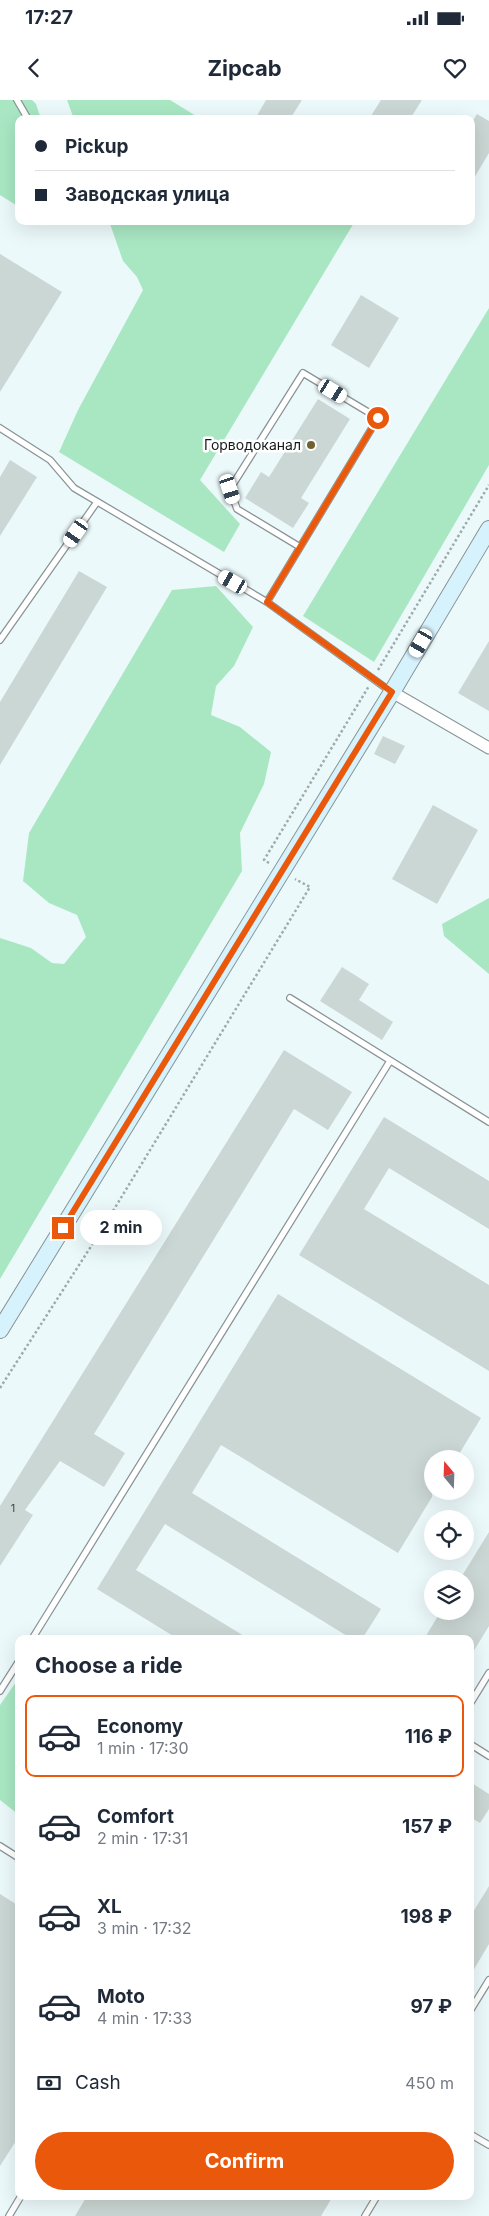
<!DOCTYPE html>
<meta charset="utf-8">
<style>
body{margin:0;font-family:Inter,sans-serif;background:#f2f2f3;color:#1f2937;height:100vh;display:flex;flex-direction:column;font-size:19px;white-space:nowrap}
*{box-sizing:border-box;margin:0}
p{font-size:16px;color:#747a83}
.icon{flex:none;width:28px;height:28px;fill:none;stroke:currentColor;stroke-width:2;stroke-linecap:round;stroke-linejoin:round}
.map{position:relative;flex:1;overflow:hidden}
.side{position:absolute;left:15px;top:1535px;width:459px;height:565px;display:flex;flex-direction:column;background:#fff;border-radius:10px;box-shadow:0 5px 20px #0002}
.side>*{flex:none}
.guide{position:absolute;left:15px;top:15px;width:460px;height:110px;border-radius:10px;box-shadow:0 5px 20px #0002;display:grid;align-content:center;height:110px;padding:0 20px;background:#fff}
.needle{width:32px;rotate:341deg}
.controls{position:absolute;left:424px;top:1350px;display:grid;gap:10px}
.controls a{display:grid;place-items:center;width:50px;height:50px;border-radius:50%;background:#fff;box-shadow:0 5px 20px #0002;font-size:25px}
.end{position:absolute;width:22px;height:22px;margin:-11px;border:6px solid #ea580c;background:#fff;box-shadow:0 0 0 2px #fff}
.from{border-radius:50%}
.bubble{position:absolute;height:35px;border-radius:18px;background:#fff;box-shadow:0 5px 20px #0002;font-size:16px;font-weight:700;line-height:35px;text-align:center}
.car{position:absolute;width:15px;height:30px;margin:-15px -8px;border-radius:6px;box-shadow:0 0 4px 1px #0007;background:linear-gradient(#fff 24%,#345 0 40%,#fff 0 76%,#345 0 86%,#fff 0)}
.guide b{display:flex;align-items:center;gap:18px;height:48px;font-size:19px}
.guide b+b{border-top:1px solid #e0e1e3}
.guide i{width:12px;height:12px;background:#1f2937}
ul{padding:0;list-style:none}
li{display:flex;align-items:center;gap:15px;height:82px;margin:0 10px 8px;padding:0 10px;border:2px solid transparent;border-radius:10px}
li div{flex:1}
li b{display:block;font-size:19px}
li em{font-style:normal;font-weight:700}
li.active{border-color:#ea580c}
li>.icon{width:45px;height:45px;stroke-width:1.5}
h2{padding:0 20px;font-size:22px;line-height:60px}
.pay{display:flex;align-items:center;gap:12px;height:55px;padding:0 20px;font-size:19px}
.pay p{margin-inline-start:auto}
.action{display:flex;gap:10px;margin-top:auto;padding:10px 20px}
.action a{flex:1;height:58px;border-radius:30px;background:#ea580c;color:#fff;font-size:20px;font-weight:700;line-height:58px;text-align:center}
.status{display:flex;justify-content:space-between;align-items:center;height:35px;padding:0 25px;background:#fff;direction:ltr}
.status svg{height:14px;fill:currentColor}
header{display:flex;justify-content:space-between;align-items:center;height:65px;padding:0 20px;background:#fff;font-size:22px;font-weight:700}
.map>svg:first-child{display:block}
</style>
<div class="status"><b>17:27</b><svg viewBox="0 0 49 12"><path d="M0 12V9h3v3zM5 12V6h3v6zM10 12V3h3v9zM15 12V0h3v12zM26 1h20v11H26zM47 4h2v5h-2z"/></svg></div>
<header><svg class="icon" aria-label="back" viewBox="0 0 24 24"><path d="M15 5l-7 7 7 7"/></svg>Zipcab<svg class="icon" aria-label="heart" viewBox="0 0 24 24"><path d="M12 20l-8-8c-3-5 5-10 8-4 3-6 11-1 8 4z"/></svg></header>
<div class="map">
<svg width="489" height="2116" viewBox="0 0 489 2116">
<rect width="100%" height="100%" fill="#ecf9fa"/>
<path fill="#a9e7c3" d="M0,0h32l4,4 5,15h-22v88l-19,-12z
M67,0h103l31,19h-127z
M109,121h246l-155,259 40,44 -16,28 -165,-100 19,-42 65,-120 -6,-13 -14,-16z
M489,208v157l-115,197 -71,-46z
M216,486l37,41 -19,39 -18,20 -5,29 29,12 31,25 -7,32 -24,49 2,38 -242,408v-341l31,10 21,15 12,1 22,-27 -9,-22 -28,-12 -26,-22 6,-48 143,-243z
M489,798v76l-45,-38 -2,-12z
M16,1582h3v133l-19,-15v-95z"/>
<path fill="#cbd7d4" d="M266,0h36l-12,19h-35z
M381,0h41l-12,19h-41z
M477,14l12,7v32l-18,30v-59z
M0,154l62,38 -62,100z
M361,195l38,23 -30,50 -38,-23z
M318,299l32,20 -49,79 8,5 -16,25 -48,-30 16,-26 8,5z
M10,360l27,17 -37,59v-59z
M79,471l28,16 -107,178v-63z
M489,541v70l-31,-18z
M383,636l22,10 -10,18 -21,-10z
M433,705l45,25 -41,74 -45,-25z
M342,867l27,17 -10,16 34,22 -11,18 -62,-39z
M284,950l68,42 -24,38 -34,-21 -200,325 31,19 -21,34 -44,-26 -35,49 8,5 -33,51v-60z
M384,1017l105,64v48l-100,-61 -25,41 125,76v86l-190,-116z
M278,1194l203,124 -25,41h-24v38l-34,56 -177,-108 -29,48 189,116 -19,30h-10l-187,-115 -29,46 113,69h-71l-81,-50z
M489,1432v94l-19,31v-18h-46l17,-28h24v-32h-5z
M470,1682l19,12v15l-9,14 -10,-6z
M489,1786v58l-19,32v-59z
M0,1794l19,12v230l-19,30z
M87,2096h246l-12,20h-246z"/>
<g fill="none" stroke-linecap="round" stroke-linejoin="round">
<g stroke="#899495" stroke-width="8">
<path id="service" d="M17,0l11,19
M0,328l50,32 24,28 193,114 123,89
M267,502l111,-184 -75,-45 -73,116 7,20 63,38
M0,540l97,-138
M290,898l199,124
M32,1539l358,-578
M0,1591l19,-30
M470,1604l19,-31
M470,1644l19,12
M0,1746l19,12
M470,1911l19,-31
M470,2034l19,11
M9,2116l12,-20
M365,2116l12,-20"/>
</g>
<g stroke="#899495" stroke-width="13">
<path id="minor" d="M392,592l97,56"/>
</g>
<g stroke="#899495" stroke-width="18">
<path id="secondary" d="M0,1230l392,-638 97,-163"/>
</g>
<path stroke="#a0aaaa" stroke-width="2.5" stroke-dasharray="2.5 2.5" stroke-linecap="butt" d="M378,570l111,-185
M269,763l-5,-3 105,-174
M0,1288l99,-154 211,-347 -15,-8"/>
<use href="#service" stroke="#fff" stroke-width="5.5"/>
<use href="#minor" stroke="#fff" stroke-width="11"/>
<use href="#secondary" stroke="#d5f2fd" stroke-width="16"/>
</g>
<g fill="none" stroke-linecap="round" stroke-linejoin="round">
<path stroke="#ea580c" stroke-width="6" d="M63,1128l329,-536 -125,-90 111,-184"/>
</g>
<circle fill="#70612e" stroke="#fff" stroke-width="2" cx="311" cy="345" r="5"/>
<g text-anchor="middle" stroke-width="5" stroke-linejoin="round" paint-order="stroke">
<g font-size="11" fill="#424848">
<text x="13" y="1412">1</text>
</g>
<g font-size="14" fill="#151919" stroke="#fff" text-anchor="end">
<text x="301" y="350">Горводоканал</text>
</g>
</g>
</svg>
<div class="controls">
<a><svg class="needle" viewBox="-14 -14 28 28"><path d="M0-13l5 13h-10z" fill="#e53935"/><path d="M0 13l5-13h-10z" fill="#747a83"/></svg></a>
<a><svg class="icon" aria-label="locate" viewBox="0 0 24 24"><circle cx="12" cy="12" r="6"/><path d="M12 2v4M12 18v4M2 12h4M18 12h4"/></svg></a>
<a><svg class="icon" aria-label="layers" viewBox="0 0 24 24"><path d="M12 4l9 5-9 5-9-5zM3 14l9 5 9-5"/></svg></a>
</div>
<i class="end from" style="left:378px;top:318px"></i>
<i class="end" style="left:63px;top:1128px"></i>
<div class="bubble" style="left:80px;top:1110px;width:82px">2 min</div>
<i class="car" style="left:333px;top:291px;rotate:121deg"></i>
<i class="car" style="left:230px;top:389px;rotate:162deg"></i>
<i class="car" style="left:76px;top:433px;rotate:215deg"></i>
<i class="car" style="left:233px;top:482px;rotate:300deg"></i>
<i class="car" style="left:421px;top:543px;rotate:210deg"></i>
<div class="guide">
<b><i class="from"></i>Pickup</b>
<b><i></i>Заводская улица</b>
</div>
<section class="side">
<h2>Choose a ride</h2>
<ul>
<li class="active"><svg class="icon" aria-label="car" viewBox="0 0 24 24"><path d="M5 17H2v-5l4-1 3-4h7l3 4 3 1v5h-3M9 17h6M6 11h13"/><circle cx="7" cy="17" r="2"/><circle cx="17" cy="17" r="2"/></svg><div><b>Economy</b><p>1 min · 17:30</p></div><em>116 ₽</em></li>
<li><svg class="icon" aria-label="car" viewBox="0 0 24 24"><path d="M5 17H2v-5l4-1 3-4h7l3 4 3 1v5h-3M9 17h6M6 11h13"/><circle cx="7" cy="17" r="2"/><circle cx="17" cy="17" r="2"/></svg><div><b>Comfort</b><p>2 min · 17:31</p></div><em>157 ₽</em></li>
<li><svg class="icon" aria-label="car" viewBox="0 0 24 24"><path d="M5 17H2v-5l4-1 3-4h7l3 4 3 1v5h-3M9 17h6M6 11h13"/><circle cx="7" cy="17" r="2"/><circle cx="17" cy="17" r="2"/></svg><div><b>XL</b><p>3 min · 17:32</p></div><em>198 ₽</em></li>
<li><svg class="icon" aria-label="car" viewBox="0 0 24 24"><path d="M5 17H2v-5l4-1 3-4h7l3 4 3 1v5h-3M9 17h6M6 11h13"/><circle cx="7" cy="17" r="2"/><circle cx="17" cy="17" r="2"/></svg><div><b>Moto</b><p>4 min · 17:33</p></div><em>97 ₽</em></li>
</ul>
<div class="pay"><svg class="icon" aria-label="cash" viewBox="0 0 24 24"><path d="M3 7h18v10H3z"/><circle cx="12" cy="12" r="2"/></svg>Cash<p>450 m</p></div>
<div class="action"><a>Confirm</a></div>
</section>
</div>
